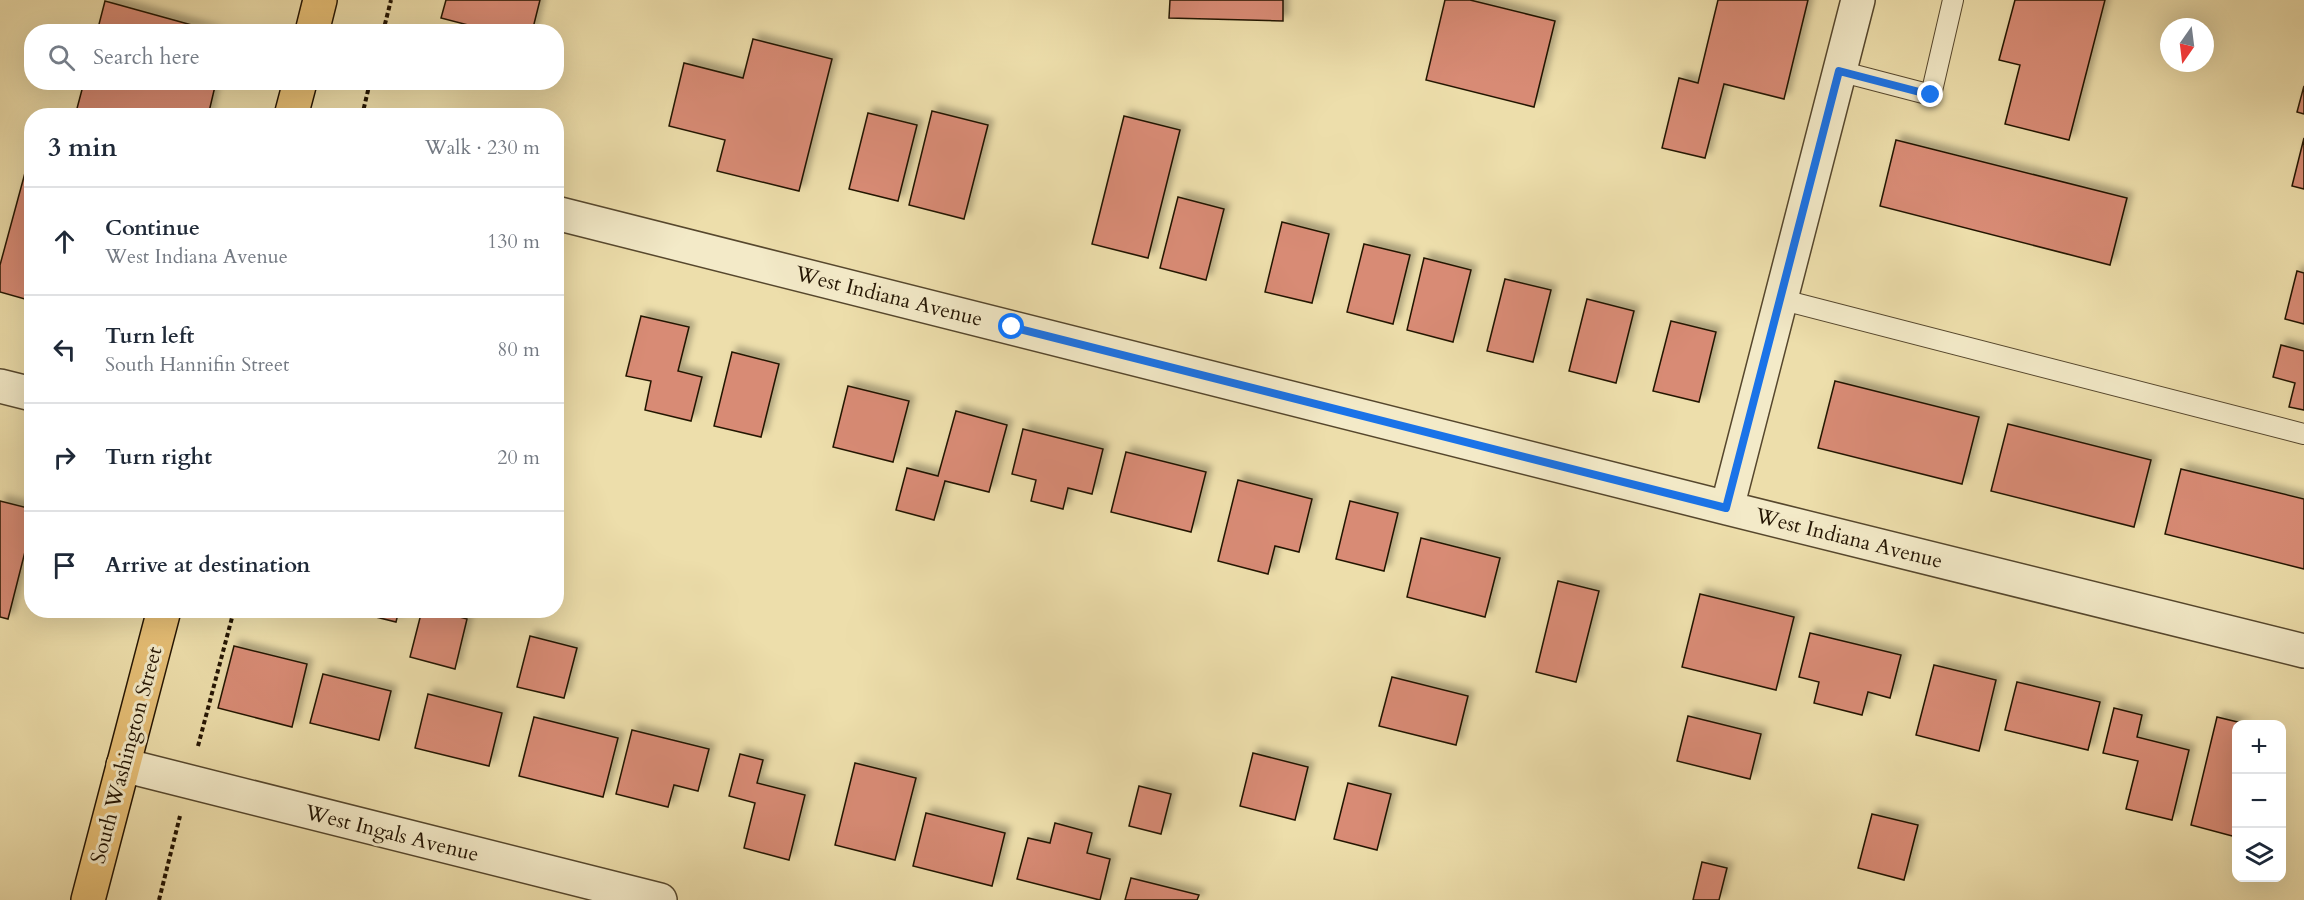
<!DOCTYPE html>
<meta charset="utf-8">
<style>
body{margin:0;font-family:Cardo,serif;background:#f6f6f7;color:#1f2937}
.controls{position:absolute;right:18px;bottom:18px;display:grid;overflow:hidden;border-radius:12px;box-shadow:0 6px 24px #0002}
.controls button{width:54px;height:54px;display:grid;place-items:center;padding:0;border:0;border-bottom:2px solid #e0e1e3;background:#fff;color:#1f2937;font:30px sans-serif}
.compass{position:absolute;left:2160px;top:18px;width:54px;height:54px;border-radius:50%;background:#fff;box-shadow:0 6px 24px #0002;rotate:194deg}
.stop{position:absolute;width:18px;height:18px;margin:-14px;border:4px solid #1a73e8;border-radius:50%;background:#fff}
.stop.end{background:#1a73e8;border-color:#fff;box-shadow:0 2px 6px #0008}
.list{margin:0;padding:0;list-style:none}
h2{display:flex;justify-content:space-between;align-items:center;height:78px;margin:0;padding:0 24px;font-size:26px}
h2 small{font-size:20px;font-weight:400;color:#747a83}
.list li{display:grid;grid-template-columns:39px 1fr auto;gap:18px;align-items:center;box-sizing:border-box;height:108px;padding:0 24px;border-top:2px solid #e0e1e3}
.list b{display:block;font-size:22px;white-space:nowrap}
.list p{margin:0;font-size:20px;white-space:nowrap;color:#747a83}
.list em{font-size:20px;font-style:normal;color:#747a83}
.icon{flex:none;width:33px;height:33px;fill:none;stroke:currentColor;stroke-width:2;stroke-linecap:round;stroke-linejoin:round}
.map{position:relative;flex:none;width:2304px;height:900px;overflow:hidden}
.search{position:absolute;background:#fff;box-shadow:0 6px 24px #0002;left:24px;top:24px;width:540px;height:66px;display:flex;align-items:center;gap:15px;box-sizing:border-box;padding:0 21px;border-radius:24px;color:#747a83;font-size:22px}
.panel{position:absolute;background:#fff;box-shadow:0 6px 24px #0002;left:24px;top:108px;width:540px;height:510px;border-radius:24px}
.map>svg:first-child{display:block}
</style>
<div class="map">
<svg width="2304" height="900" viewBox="0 0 2304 900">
<defs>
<filter id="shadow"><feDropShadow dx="5.5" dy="-5.5" stdDeviation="3" flood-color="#0004"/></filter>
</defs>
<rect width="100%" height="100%" fill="#eddeab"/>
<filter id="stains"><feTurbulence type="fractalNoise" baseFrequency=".00333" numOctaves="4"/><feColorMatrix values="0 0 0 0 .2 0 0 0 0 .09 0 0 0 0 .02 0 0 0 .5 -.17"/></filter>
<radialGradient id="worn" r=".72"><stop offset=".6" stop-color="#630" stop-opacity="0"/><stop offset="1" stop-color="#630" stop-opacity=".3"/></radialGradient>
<path fill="#d88b74" stroke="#241503" stroke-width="1.5" filter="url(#shadow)" d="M446 0H540L532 32H495L441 18Z
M1170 0H1283V21L1169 18Z
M1445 0H1470L1555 21 1534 107 1426 80Z
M1718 0H1808L1784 99 1724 84 1705 158 1662 148 1679 78 1698 83Z
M2015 0H2105L2069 140 2005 124 2020 65 1999 60Z
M105 1 217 32H97Z
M753 39 832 59 799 191 717 171 725 140 669 126 684 63 743 78Z
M84 82H216L208 116H75Z
M2304 86V114L2297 112Z
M932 111 988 125 964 219 909 205Z
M868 113 917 125 898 201 849 189Z
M1124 116 1180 130 1148 258 1092 244Z
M2304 138V189L2292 186Z
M1896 140 2127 198 2110 265 1880 206Z
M32 147V301L0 292V265Z
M1178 197 1224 209 1206 280 1160 268Z
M1282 222 1329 234 1312 303 1265 292Z
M1364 244 1410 255 1393 324 1347 312Z
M1424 258 1471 270 1453 342 1407 330Z
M2297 271 2304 273V324L2285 319Z
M1505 279 1551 290 1533 362 1487 351Z
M1587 299 1634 311 1616 383 1569 371Z
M641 316 689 327 678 371 702 377 691 421 645 410 651 381 626 376Z
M1671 321 1716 332 1699 402 1653 391Z
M2281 345 2304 351V410L2289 407 2295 383 2273 377Z
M732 352 779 364 761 437 714 426Z
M1835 381 1979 417 1962 484 1818 448Z
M848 386 909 401 893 462 833 447Z
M956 411 1007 425 989 492 945 481 934 520 896 510 907 468 938 476Z
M2008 424 2151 460 2134 527 1991 491Z
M1023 429 1103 449 1092 494 1068 488 1063 509 1031 501 1036 480 1012 474Z
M1126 452 1206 472 1191 532 1111 512Z
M2181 469 2304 499V569L2165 534Z
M1238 480 1312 499 1299 552 1275 546 1268 574 1218 561Z
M0 501 32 509V524L8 619 0 617Z
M1350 501 1398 513 1384 571 1336 559Z
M1421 538 1500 558 1485 617 1407 597Z
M1558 581 1599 591 1576 682 1536 672Z
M1700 594 1794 617 1776 690 1682 667Z
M348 610H399L396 622Z
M422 610H434L467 619 455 669 410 657Z
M1810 633 1901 655 1890 698 1868 692 1862 715 1814 703 1819 682 1799 677Z
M530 636 577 648 564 698 517 687Z
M234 646 307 664 292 727 218 708Z
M1934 665 1996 680 1979 751 1916 735Z
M323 674 391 691 379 740 310 723Z
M1392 677 1468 696 1456 745 1379 726Z
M2017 682 2100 702 2088 750 2005 730Z
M428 694 502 713 489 766 415 748Z
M2114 708 2142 715 2137 737 2189 750 2172 820 2126 809 2138 761 2103 753Z
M1688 716 1761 734 1750 779 1677 761Z
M534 717 618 738 603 797 519 776Z
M2217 717 2246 724H2236V837L2191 825Z
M632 730 709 749 698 791 674 785 668 807 616 794Z
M1253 753 1308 767 1295 820 1240 806Z
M740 754 763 760 757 783 805 795 789 860 744 848 755 803 729 796Z
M855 763 916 778 895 860 835 845Z
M1348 783 1391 794 1377 850 1334 839Z
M1139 786 1171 794 1161 834 1129 826Z
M926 813 1005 833 992 886 913 866Z
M1872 814 1918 825 1904 880 1858 868Z
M1055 823 1092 833 1087 853 1110 859 1100 900 1017 879 1028 838 1050 843Z
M1702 862 1727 868 1719 900H1693Z
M1131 878 1199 895 1197 900H1125Z"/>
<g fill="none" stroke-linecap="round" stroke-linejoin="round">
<g stroke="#56472d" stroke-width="22">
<path id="service" d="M1839 71 1931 95 1953 0
M1779 299 2304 434"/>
</g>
<g stroke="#56472d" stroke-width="36">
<path id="minor" d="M556 213 1727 508 2304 651
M1727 508 1858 0
M123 765 660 900"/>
</g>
<g stroke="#56472d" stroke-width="36">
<path id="tertiary" d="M0 386 32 394"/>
</g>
<g stroke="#241503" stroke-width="36">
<path id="primary" d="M312 32 320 0
M291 116 300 82
M88 900 164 610"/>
</g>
<path stroke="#241503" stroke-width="4" stroke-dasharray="4.5 3" stroke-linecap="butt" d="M383 32 391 0
M362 116 370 82
M198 746 234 610
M159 900 180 816"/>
<use href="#service" stroke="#f3eac8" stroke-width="20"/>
<use href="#minor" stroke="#f3eac8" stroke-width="33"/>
<use href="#tertiary" stroke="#f3eac8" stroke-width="33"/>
<use href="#primary" stroke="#e6bf76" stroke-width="33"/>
</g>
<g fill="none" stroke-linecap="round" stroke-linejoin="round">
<path stroke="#1a73e8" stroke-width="8" d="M1012 327 1726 508 1839 71 1931 95"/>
</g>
<g text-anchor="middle" stroke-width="6" stroke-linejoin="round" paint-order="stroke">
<g font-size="21" fill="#241503" stroke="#f3eac8">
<text transform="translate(889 296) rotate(14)" y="7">West Indiana Avenue</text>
<text transform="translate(1849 538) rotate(14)" y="7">West Indiana Avenue</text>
<text transform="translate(126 755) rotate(-75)" y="7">South Washington Street</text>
<text transform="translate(392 833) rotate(14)" y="7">West Ingals Avenue</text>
</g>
</g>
<rect width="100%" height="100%" filter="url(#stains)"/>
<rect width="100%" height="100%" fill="url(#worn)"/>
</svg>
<div class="controls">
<button>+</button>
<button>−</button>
<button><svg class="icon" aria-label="layers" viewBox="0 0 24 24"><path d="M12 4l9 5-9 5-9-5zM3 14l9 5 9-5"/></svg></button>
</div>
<svg class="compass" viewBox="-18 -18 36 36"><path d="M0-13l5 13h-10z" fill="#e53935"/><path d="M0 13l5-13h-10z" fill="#747a83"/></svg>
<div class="stop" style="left:1012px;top:327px"></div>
<div class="stop end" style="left:1931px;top:95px"></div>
<div class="search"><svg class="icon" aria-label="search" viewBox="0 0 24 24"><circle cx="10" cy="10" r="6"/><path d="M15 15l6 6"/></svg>Search here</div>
<section class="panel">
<h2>3 min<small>Walk · 230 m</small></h2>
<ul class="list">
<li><svg class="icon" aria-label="ahead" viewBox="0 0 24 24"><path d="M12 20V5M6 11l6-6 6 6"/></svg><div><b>Continue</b><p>West Indiana Avenue</p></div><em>130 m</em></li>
<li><svg class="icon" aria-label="left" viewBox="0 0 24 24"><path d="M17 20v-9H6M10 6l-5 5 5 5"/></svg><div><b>Turn left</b><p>South Hannifin Street</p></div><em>80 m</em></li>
<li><svg class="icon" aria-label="right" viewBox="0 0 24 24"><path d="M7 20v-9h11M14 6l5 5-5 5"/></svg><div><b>Turn right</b></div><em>20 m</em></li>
<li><svg class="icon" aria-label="arrive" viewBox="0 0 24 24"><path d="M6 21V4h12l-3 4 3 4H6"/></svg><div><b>Arrive at destination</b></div></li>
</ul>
</section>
</div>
